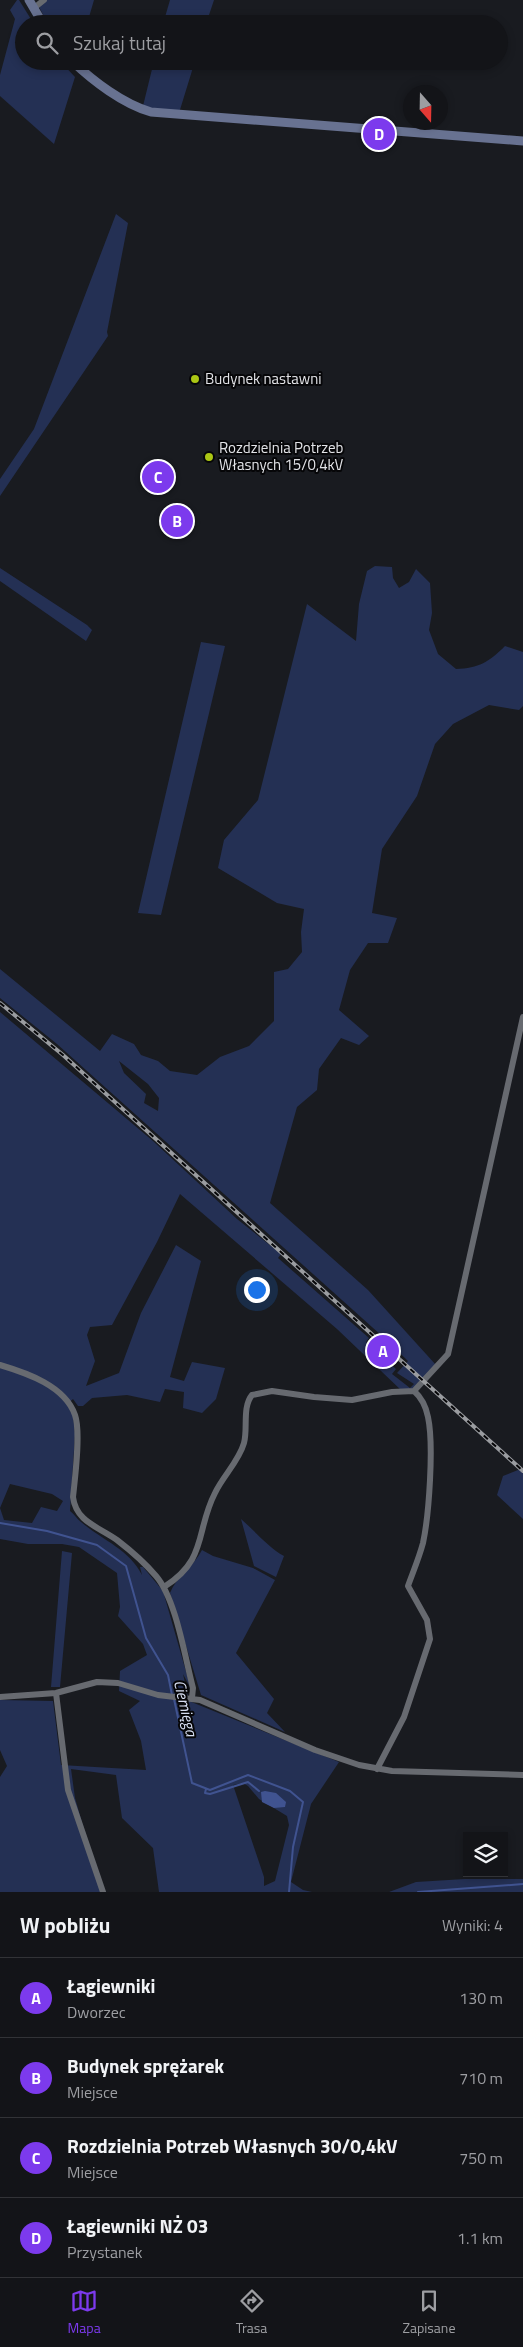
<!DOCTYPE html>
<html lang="pl">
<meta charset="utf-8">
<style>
body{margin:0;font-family:"Titillium Web",sans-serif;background:#202125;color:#f1f3f6}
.controls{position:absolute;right:15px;bottom:15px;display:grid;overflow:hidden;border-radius:0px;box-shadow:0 2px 8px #0003}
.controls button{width:45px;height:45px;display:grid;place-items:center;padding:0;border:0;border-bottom:1px solid #323337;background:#131418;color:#f1f3f6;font:25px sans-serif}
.compass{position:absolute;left:403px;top:85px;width:45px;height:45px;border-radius:50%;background:#131418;box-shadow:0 2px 8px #0003;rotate:160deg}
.you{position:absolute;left:256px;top:1289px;width:18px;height:18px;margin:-12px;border:4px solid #fff;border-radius:50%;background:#1a73e8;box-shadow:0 0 0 8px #1a73e833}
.badge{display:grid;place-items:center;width:32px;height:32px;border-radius:50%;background:#7c3aed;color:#fff;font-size:16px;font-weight:700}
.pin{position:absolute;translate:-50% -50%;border:2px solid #fff;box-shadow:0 1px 5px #0006}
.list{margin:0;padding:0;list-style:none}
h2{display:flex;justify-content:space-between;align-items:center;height:65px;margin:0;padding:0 20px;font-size:21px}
h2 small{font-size:16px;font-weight:400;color:#9d9ea2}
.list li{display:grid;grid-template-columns:32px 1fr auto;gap:15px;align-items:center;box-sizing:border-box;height:80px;padding:0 20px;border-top:1px solid #323337}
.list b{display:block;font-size:19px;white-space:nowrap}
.list p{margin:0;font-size:16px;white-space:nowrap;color:#9d9ea2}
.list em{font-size:16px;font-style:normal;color:#9d9ea2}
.icon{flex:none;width:28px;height:28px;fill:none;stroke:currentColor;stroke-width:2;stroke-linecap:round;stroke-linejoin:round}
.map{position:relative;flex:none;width:523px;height:1892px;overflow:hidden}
.search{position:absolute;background:#131418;box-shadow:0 2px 8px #0003;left:15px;right:15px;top:15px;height:55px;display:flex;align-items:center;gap:12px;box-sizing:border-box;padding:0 18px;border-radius:28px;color:#9d9ea2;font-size:19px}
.sheet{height:385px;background:#131418}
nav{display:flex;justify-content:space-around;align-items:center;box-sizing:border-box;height:70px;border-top:1px solid #323337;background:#131418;font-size:14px;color:#9d9ea2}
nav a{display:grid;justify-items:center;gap:2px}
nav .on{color:#7c3aed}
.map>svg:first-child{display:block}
</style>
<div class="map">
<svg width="523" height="1892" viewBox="0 0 523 1892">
<rect width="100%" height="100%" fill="#191b20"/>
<path fill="#243054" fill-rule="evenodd" d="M17 0H19L34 24H24V61H60L75 77 54 144 0 96V75L15 19 10 10Z
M46 0H94L87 24H48L39 7Z
M170 0H214L206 24H163Z
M154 61H195L179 113 155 110 143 106Z
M116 214 128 223 107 332 108 336 0 496V479L34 429Z
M375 566 392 567 393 578 399 588 409 582 416 569 430 583 432 613 429 630 438 654 456 669C479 668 489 662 505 646L523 652V706L519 710 489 705 453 724 435 744 417 796 382 849 372 913 397 918 388 943H368L350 970 339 1010 369 1036 359 1045 341 1038 319 1069 317 1090 297 1107 270 1203 368 1290 436 1365 414 1391H402L337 1329 180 1194 157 1242 112 1325 90 1327 87 1335 95 1361 86 1386 119 1373 141 1313 176 1245 201 1261 170 1377 184 1381 192 1362 225 1368 216 1399 202 1413 183 1408 184 1392 165 1389 160 1402 127 1395 92 1398 83 1406H78L73 1399 67 1404 73 1415 75 1434 70 1511C74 1514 77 1519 81 1522 102 1540 129 1549 142 1575L140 1567H143L163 1591 191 1689 183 1674 189 1701 339 1762 311 1804 291 1882 303 1890 312 1892H159L153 1848 122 1818 116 1775 71 1769 75 1798 102 1892H0V1777L7 1766 0 1750V1700L53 1701 61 1765 146 1770 141 1741 129 1710 140 1701 119 1691 120 1671 147 1655 143 1644 118 1616 120 1607 117 1573 79 1547 62 1544H28L0 1539V1012L153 1141 237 1219 281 1254 278 1258 369 1338 366 1342 396 1369 392 1374 410 1388 414 1384 397 1373 408 1361 382 1336 57 1044 0 998V969L100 1051 112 1034 134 1044 141 1055 158 1061 170 1071 197 1075 220 1057 249 1046 274 1021V972L288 969 302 952 301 932 304 909 277 903 218 868 224 840 258 800 307 604 356 641 359 604 367 571ZM119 1061 148 1084 159 1098 158 1111 144 1103 146 1094 124 1073ZM10 1484 52 1494 63 1501 57 1511 41 1507 32 1523 4 1520 0 1508ZM243 1783 248 1786 259 1799 287 1816 289 1825 275 1881 264 1886V1877L233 1785Z
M0 568 87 625 92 630 86 641 0 581Z
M201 642 225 646 161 915 138 913Z
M523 1468V1519L497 1495 503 1476Z
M241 1519C255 1531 268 1547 284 1556L276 1577 254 1566Z
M202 1550 213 1556 253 1568 275 1580 236 1653 274 1699 267 1713 285 1732 201 1695 170 1593C176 1577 194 1566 202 1550Z
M62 1551 72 1553 60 1687H51Z
M465 1879H523V1892H389L416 1882Z"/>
<path fill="#405390" d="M265 1791 276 1793 286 1802 285 1807 274 1808 262 1802 261 1792Z"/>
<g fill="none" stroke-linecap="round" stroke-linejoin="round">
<path stroke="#405390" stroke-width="2" d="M0 1523 47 1531 97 1545 126 1566 146 1638 168 1675 172 1695
M174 1699 192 1783 210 1790 248 1775 290 1791 303 1802 293 1847 289 1892
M206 1789 205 1793 210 1794 248 1782 259 1791
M418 1892 523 1884"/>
<path stroke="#676a70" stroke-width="6" d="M34 8 44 0
M0 1365C27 1373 65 1386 75 1415 81 1432 75 1478 73 1497 76 1522 99 1527 117 1540 130 1550 145 1563 156 1576 176 1599 185 1658 193 1688L192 1698
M414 1391 448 1354 523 1017
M164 1587C208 1559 195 1532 215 1493 223 1476 239 1461 244 1443 248 1429 242 1407 252 1395L272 1391 314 1397 352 1400 392 1392 414 1391C422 1398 426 1407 428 1417 434 1445 429 1515 423 1543 419 1558 413 1572 408 1586L427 1620 430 1639 404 1717 377 1769
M56 1693 68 1790 103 1892
M0 1697 56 1693 97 1682 118 1683 158 1695 200 1700 315 1750 359 1765 392 1771 523 1775"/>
<path stroke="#687291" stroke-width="9" d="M29 0 43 24
M72 61C93 81 123 104 151 112L523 141"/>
<g stroke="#9a9ca0" stroke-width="4">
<path id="rail" d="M0 1003 63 1055 523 1471"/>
</g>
<use href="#rail" stroke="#060608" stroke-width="2" stroke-dasharray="5.5" stroke-linecap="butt"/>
</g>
<g fill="#abc614" stroke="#060608" stroke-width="2">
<circle cx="195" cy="379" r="5"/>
<circle cx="209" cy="457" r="5"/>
</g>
<g text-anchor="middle" stroke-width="4" stroke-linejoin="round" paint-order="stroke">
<g font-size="15" fill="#e2e3e7" stroke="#060608" text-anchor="start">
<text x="205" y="384">Budynek nastawni</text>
<text x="219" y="453">Rozdzielnia Potrzeb<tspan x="219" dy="17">Własnych 15/0,4kV</tspan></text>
</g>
<g font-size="16" font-style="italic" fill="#d7def1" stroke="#060608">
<text transform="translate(186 1708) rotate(77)" y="6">Ciemięga</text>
</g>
</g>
</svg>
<div class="controls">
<button><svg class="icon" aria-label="layers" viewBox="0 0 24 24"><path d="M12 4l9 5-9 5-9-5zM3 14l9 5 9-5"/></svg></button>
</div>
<svg class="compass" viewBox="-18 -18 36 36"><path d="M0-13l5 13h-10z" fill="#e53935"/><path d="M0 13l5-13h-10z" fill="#9d9ea2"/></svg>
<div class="you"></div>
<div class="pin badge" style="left:383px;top:1351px">A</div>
<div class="pin badge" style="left:177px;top:521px">B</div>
<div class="pin badge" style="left:158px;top:477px">C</div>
<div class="pin badge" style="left:379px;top:134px">D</div>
<div class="search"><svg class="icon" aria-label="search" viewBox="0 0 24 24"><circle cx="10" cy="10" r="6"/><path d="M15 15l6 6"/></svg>Szukaj tutaj</div>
</div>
<section class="sheet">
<h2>W pobliżu<small>Wyniki: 4</small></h2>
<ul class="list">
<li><span class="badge">A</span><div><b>Łagiewniki</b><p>Dworzec</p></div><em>130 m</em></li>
<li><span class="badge">B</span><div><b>Budynek sprężarek</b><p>Miejsce</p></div><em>710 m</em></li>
<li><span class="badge">C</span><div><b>Rozdzielnia Potrzeb Własnych 30/0,4kV</b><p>Miejsce</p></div><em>750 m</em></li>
<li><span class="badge">D</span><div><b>Łagiewniki NŻ 03</b><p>Przystanek</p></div><em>1.1 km</em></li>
</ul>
</section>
<nav>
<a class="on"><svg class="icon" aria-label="map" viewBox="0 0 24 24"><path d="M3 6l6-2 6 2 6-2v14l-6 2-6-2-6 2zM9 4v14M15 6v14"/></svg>Mapa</a>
<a><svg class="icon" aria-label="directions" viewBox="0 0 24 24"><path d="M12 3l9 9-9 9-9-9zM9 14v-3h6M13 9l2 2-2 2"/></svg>Trasa</a>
<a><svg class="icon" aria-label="saved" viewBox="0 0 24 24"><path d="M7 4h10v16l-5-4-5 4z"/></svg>Zapisane</a>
</nav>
